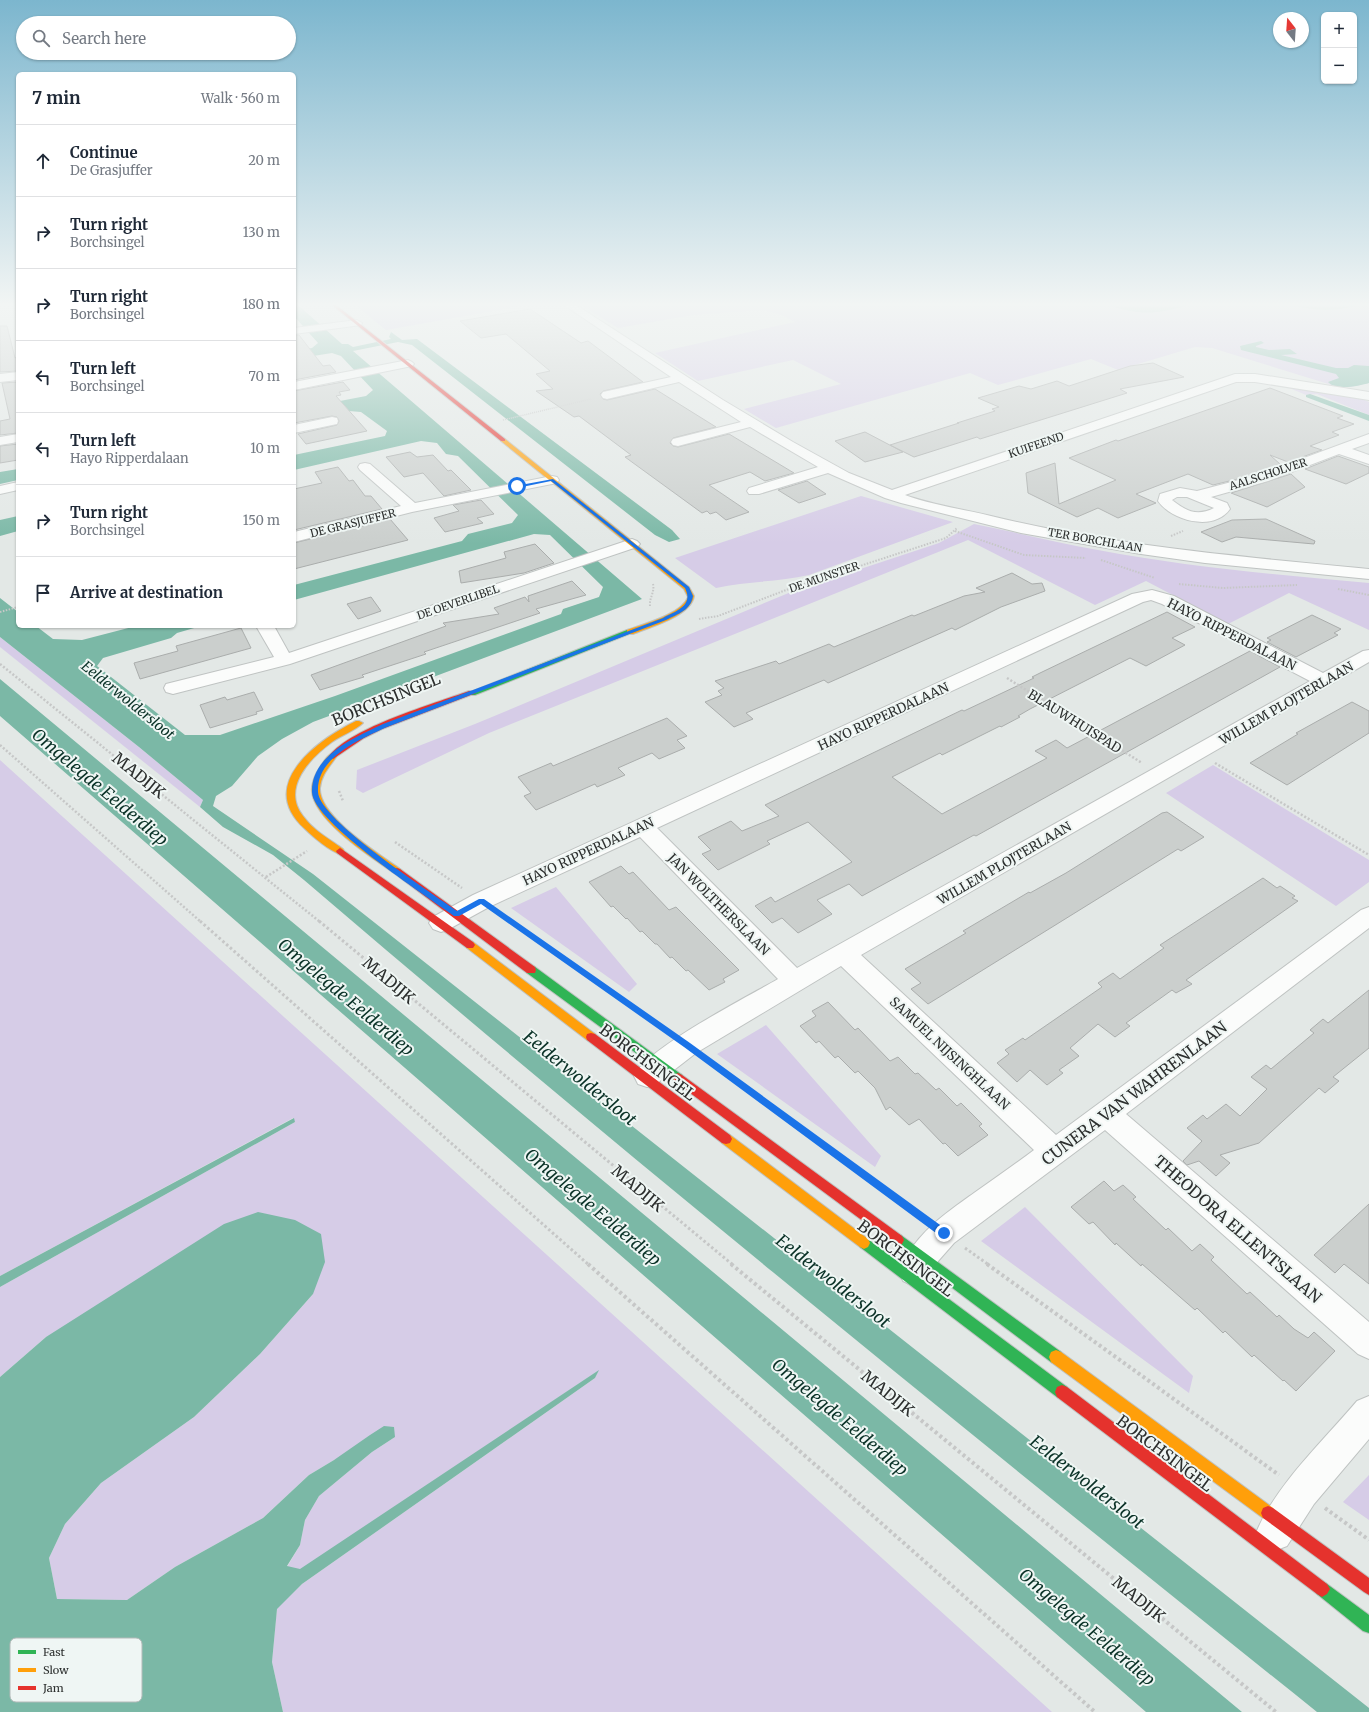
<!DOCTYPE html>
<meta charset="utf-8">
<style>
body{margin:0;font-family:Merriweather,serif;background:#f6f6f7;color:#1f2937}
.controls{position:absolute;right:12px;top:12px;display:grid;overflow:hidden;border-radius:6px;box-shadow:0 1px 3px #0004}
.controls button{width:36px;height:36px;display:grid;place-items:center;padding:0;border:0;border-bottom:1px solid #e0e1e3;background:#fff;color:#1f2937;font:20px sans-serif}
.compass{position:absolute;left:1273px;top:12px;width:36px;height:36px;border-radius:50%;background:#fff;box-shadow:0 1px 3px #0004;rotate:343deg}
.stop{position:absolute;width:12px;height:12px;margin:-9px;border:3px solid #1a73e8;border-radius:50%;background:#fff}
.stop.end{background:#1a73e8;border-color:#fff;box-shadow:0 1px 4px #0008}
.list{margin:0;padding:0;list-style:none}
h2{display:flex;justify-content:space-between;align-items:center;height:52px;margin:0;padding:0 16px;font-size:17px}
h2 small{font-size:13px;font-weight:400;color:#747a83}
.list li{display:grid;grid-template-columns:26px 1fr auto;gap:12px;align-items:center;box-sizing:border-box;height:72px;padding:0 16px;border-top:1px solid #e0e1e3}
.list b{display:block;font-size:15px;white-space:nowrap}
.list p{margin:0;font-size:13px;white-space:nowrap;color:#747a83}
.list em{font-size:13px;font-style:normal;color:#747a83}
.icon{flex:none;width:22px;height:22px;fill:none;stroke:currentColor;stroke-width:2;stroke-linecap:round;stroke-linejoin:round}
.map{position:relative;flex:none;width:1369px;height:1712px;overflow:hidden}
.search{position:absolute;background:#fff;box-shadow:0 1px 3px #0004;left:16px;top:16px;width:280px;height:44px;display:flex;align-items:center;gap:10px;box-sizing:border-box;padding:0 14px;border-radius:22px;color:#747a83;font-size:15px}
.panel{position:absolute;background:#fff;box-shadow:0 1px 3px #0004;left:16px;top:72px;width:280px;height:556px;border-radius:6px}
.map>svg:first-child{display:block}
</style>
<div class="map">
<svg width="1369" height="1712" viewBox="0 0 1369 1712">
<rect width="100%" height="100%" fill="#e3e8e6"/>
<path fill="#d6cce7" d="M355 305H527L386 330Z
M581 305H1369V383L1351 387 1335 386 1212 348 1195 347 1118 370 1091 359 998 385 970 373 776 428 744 409 841 384 793 360 698 381 655 353 795 322 782 315 763 310 693 315 618 328Z
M1287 387 1362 399 1369 402V415L1317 394 1306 395Z
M861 496 953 522 809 575C779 582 747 581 716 588L675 558Z
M974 524C1015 532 1057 543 1098 550 1188 567 1279 575 1369 583V630L1289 593 1228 624 1146 581 1095 605 968 540 489 733 363 793 356 789 357 770 475 724 791 592 939 543Z
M0 637 139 747 203 800 200 807 0 647Z
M0 760 1052 1712H283L272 1662 277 1608 302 1584 595 1378 598 1371 300 1570 287 1567 300 1545 305 1520 319 1496 372 1452 395 1437 334 1460 309 1475 263 1518 175 1567 127 1600 57 1599 49 1558 65 1524 101 1483 194 1417 260 1354 313 1294 46 1337 0 1377V1287L295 1122 293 1118 0 1276Z
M1213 765 1369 860V882L1336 906 1166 793Z
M556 887 637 984 629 992 511 908Z
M766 1025 881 1156 875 1167 717 1054Z
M1025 1207 1193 1376 1189 1393 981 1241Z
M1369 1475V1520L1343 1502Z"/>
<path fill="#7bb8a6" d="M294 305H298L342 344H348L353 347 391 339 389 337 391 332 402 340 417 339 672 530 680 539 669 542 655 535 412 345 398 342 353 351 642 599 313 722 282 739 258 756 232 786 216 796 213 806 313 874 1369 1708V1712H1317C976 1439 636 1164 304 880L273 855 223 827 200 807 203 800 139 747 0 637V598L18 612V626H36L53 639 82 640 136 626H201L177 633 171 638 103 658 97 666 185 735H220L335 696 561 614 563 609 599 597 603 587 550 535 534 534 294 600V585L462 541 468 534 512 523 518 515 458 456 446 454 437 443 421 441 294 470V455L385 436 387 431 361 412 349 411 294 422 319 405 366 396 373 390 341 356 332 353 294 359V351L312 348 318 343 294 316Z
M1108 305H1189C1156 314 1142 316 1108 305Z
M1292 305H1358C1336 312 1313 311 1292 305Z
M1261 341 1264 343 1256 346V347L1269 350 1290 349 1297 354 1281 355 1336 368H1348L1354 365 1369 366V383C1359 386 1336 391 1328 382L1339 378 1336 374 1241 350 1240 346Z
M1310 394 1369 415V421L1306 397V395Z
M18 469V480L0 484V472Z
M18 516V531L0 536V520Z
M0 679 1242 1712H1146L0 716Z
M294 1118 295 1122 0 1287V1276Z
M258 1212 295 1220 321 1234 325 1262 313 1294 260 1354 194 1417 101 1483 65 1524 49 1558 57 1599 127 1600 175 1567 263 1518 309 1475 334 1460 370 1435 384 1426 394 1427 395 1437 372 1452 319 1496 305 1520 300 1545 287 1566 300 1569 599 1370 595 1378 302 1584 277 1609 272 1662 283 1712H0V1377L46 1337 224 1224Z"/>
<path fill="#cbcfcd" stroke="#aaadac" d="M530 309 581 343 588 341 643 382 603 391 600 394 603 399 607 400 655 389 716 427 673 438 670 443 673 446 678 447 729 434 794 473 765 481 750 472 709 485 749 512 726 520 716 512 710 514 707 511 702 513 625 457 631 455 579 416 574 417 536 391 553 389 536 374 550 371 506 334 481 338 460 321Z
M0 326H7L15 358 18 357V371L0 372Z
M294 335H299L323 366 330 365 336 372 294 380Z
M1153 363 1184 377 1120 389 1127 393 980 439 977 437 914 457 890 445 959 423H957L995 411 992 409 999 407 978 398 1019 386 1031 389 1057 381 1069 386 1130 366Z
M18 382V433L0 435V421L10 419 2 383Z
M343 382 350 390 339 392 341 395 336 396 367 431 306 444 298 434 337 425 339 421 337 417 332 416 294 423V391Z
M1270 388 1343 416 1337 418 1354 424 1332 432 1339 435 1310 446 1322 450 1288 462 1270 455 1281 465 1258 474 1213 485 1188 474 1136 494 1156 503 1118 518 1098 508 1077 517 1028 493 1026 473 1055 463 1059 504 1116 480 1069 458 1116 440 1118 441Z
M865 432 903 452 865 462 835 441Z
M18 444V460L0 463V446Z
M410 452 417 457 433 455 448 471 451 470 471 490 444 496 423 473 404 477 386 457Z
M1338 456 1369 467V473L1346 484 1305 469Z
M338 467 349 481 353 480 365 496H371L382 509 294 530V489L322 483 315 472Z
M1291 474 1305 487 1267 507 1231 493Z
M807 481 826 494 799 503 778 490Z
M481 500 494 514 477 518 483 523 445 532 434 518 459 511 453 505Z
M390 519 408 540 294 569V543Z
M1266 519 1315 541 1314 544 1236 537 1222 542 1201 532 1232 520Z
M535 544 554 563 524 573 461 583 459 571 506 558 504 552Z
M1012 573 1032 584 1042 583 1045 591 1001 607 955 630 952 628 828 683 824 680 746 713 753 719 734 727 705 702 722 695 718 691 724 688 715 681 776 661 779 664 829 644 834 647 912 615 914 616 964 596 985 592 976 588Z
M572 581 586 595 536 609 540 613 424 652 426 654 362 675 364 677 320 690 311 675 446 626 443 623 499 614 494 608 525 597 529 602 528 596Z
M371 597 381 611 358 619 347 604Z
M1167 612 1195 627 1172 638 1185 645 1146 666 1130 658 1030 709 1018 716 1020 717 1001 727 1000 726 942 755 940 753 892 777 942 814 1047 758 1035 751 1056 740 1067 748 1250 651 1280 667 976 836 974 835 862 896 849 884 817 900 832 914 798 933 782 918 772 923 755 906 771 897 775 902 852 862 808 822 767 841 770 844 718 870 702 854 711 850 698 837 731 821 742 831 779 816 765 805 962 710 964 711 1034 678 1032 677 1040 673Z
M1312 615 1341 629 1334 633 1338 635 1296 657 1267 642 1271 640 1267 638Z
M241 628 251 648 140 679 134 663 178 651 176 646Z
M254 692 263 710 256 712 257 714 210 728 200 705 225 697 227 700Z
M1352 702 1369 711V733L1287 785 1250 763 1298 734 1296 733Z
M667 718 687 736 677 740 685 748 659 759 652 753 618 768 625 775 597 787 595 784 536 810 524 796 531 793 518 777 551 763 553 766Z
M1167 812 1204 837 1181 851 1178 849 928 1004 911 989 921 983 905 969 966 933 963 931 1029 892 1030 893 1066 873 1162 813Z
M621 866 629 874 633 872 669 910 676 907 739 970 723 979 725 982 709 990 688 970 686 971 672 957 670 958 657 944H655L642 931 640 932 627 918 626 919 613 906 611 907 589 882Z
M1263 878 1277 888 1280 886 1295 896 1292 898 1298 901 1186 980 1192 984 1176 993 1172 990 1126 1023 1130 1026 1115 1037 1098 1024 1070 1048 1079 1056 1059 1070 1063 1073 1047 1085 1030 1070 1017 1082 997 1063 1009 1054 1005 1050 1023 1038 1025 1040 1102 987 1098 983 1113 973 1120 979 1164 948 1160 945Z
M1369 990V1048L1333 1077 1339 1081 1325 1093 1319 1088 1259 1143 1220 1155 1230 1163 1216 1176 1199 1161 1187 1165 1183 1161 1202 1141 1187 1128 1203 1115 1207 1119 1226 1104 1240 1116 1267 1089 1251 1077 1266 1065 1271 1069 1314 1033 1310 1030 1323 1019 1328 1023Z
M828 1002 855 1030 858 1028 890 1061 898 1057 915 1074 918 1073 936 1090 939 1088 957 1106 961 1103 982 1124 979 1126 988 1135 958 1156 945 1143 943 1144 919 1119 909 1125 890 1107 886 1110 875 1088 858 1071 855 1073 838 1056 835 1058 819 1041 816 1043 800 1026 816 1016 812 1011Z
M1104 1181 1114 1191 1123 1185 1136 1197 1133 1199 1166 1230 1168 1228 1192 1251 1200 1244 1214 1257 1211 1260 1247 1294 1250 1292 1277 1317 1279 1315 1294 1329 1308 1338 1314 1332 1335 1351 1296 1391 1284 1380 1283 1381 1254 1355 1252 1357 1225 1331 1223 1333 1197 1308 1195 1310 1142 1264 1141 1266 1116 1243 1115 1245 1093 1222 1089 1224 1071 1207Z
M1369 1204V1284L1344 1264 1335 1273 1314 1255Z"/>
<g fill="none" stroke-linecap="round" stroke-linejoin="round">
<g stroke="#bfc3c2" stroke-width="2">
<path id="street" d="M564 305H576L723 400 793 442 849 473 892 490 1235 374H1255L1369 392V400L1255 382H1236L905 495C932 505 963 509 991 516 1115 546 1242 557 1369 569V579L1205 563 1141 554 1021 533 901 503 885 498 828 473 759 494H749L747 491 749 488 818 467 750 427 678 446 673 445 671 442 673 439 741 422 679 382 607 399 603 398 601 395 603 392 671 377Z
M357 320 362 323 361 325 294 334V328Z
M408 360 412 362 414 364 412 366 294 390V382Z
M18 372V380L0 382V374Z
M332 417 337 418 338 421 337 424 294 433V425Z
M18 434V442L0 445V437Z
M1369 434V443L1352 449 1369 455V464L1339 454 1268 481 1211 497 1227 503 1230 509C1214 532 1172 521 1158 501L1160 494 1180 488 1197 491 1258 475ZM1177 497H1187L1214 508C1197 517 1186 511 1172 500Z
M365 463 370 464 415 503 552 476 557 477 559 480 557 483 412 512 294 542V532L401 506 360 470 358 467 360 464Z
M18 482V490L0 494V486Z
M632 539 637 541 640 544 637 547 290 664 173 694 166 692 164 688 166 684 274 657 256 626H274L289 653Z
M1152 590 1174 596 1323 673 1363 651 1369 650V662L861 955 1056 1135 1361 910 1369 907V928L1126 1114 1369 1322V1359L1358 1354 1105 1130 954 1243 932 1268 925 1281 914 1286 903 1281 899 1271C915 1234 942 1216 974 1193 994 1179 1014 1165 1034 1150L841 966 696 1053 656 1084 647 1087 638 1084 634 1076C647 1048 747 997 778 979L640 837 489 907 449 929 441 932 433 929 429 923 433 917 473 895 1132 594ZM1151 600 1162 604 1310 681 797 968 657 828 1143 602Z
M1369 1396V1439L1314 1504 1287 1546 1274 1551 1261 1546 1256 1533C1275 1486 1324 1440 1357 1401Z"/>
</g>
<g stroke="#bfc3c2" stroke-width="2">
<path id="fast" d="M627 630H630L634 632 475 695H472L468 693Z
M531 966 535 967 682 1075 683 1078 682 1081 678 1083 674 1081 527 973 526 970 527 967Z
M898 1234 902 1236 1061 1352 1063 1357 1061 1362 1056 1364 1051 1362 894 1244 892 1240 894 1236Z
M864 1237 868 1239 1067 1387 1069 1392 1067 1397 1062 1399 1057 1397 860 1247 858 1243 860 1239Z
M1322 1581 1327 1584 1369 1615V1633L1363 1631 1317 1594 1314 1589 1317 1584Z"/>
</g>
<g stroke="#bfc3c2" stroke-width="2">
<path id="slow" d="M501 439H505L689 587 694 596C691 616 650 627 633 634H627V630C644 624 682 614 688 597L684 589 501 441Z
M356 721H359L363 723C356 730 340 736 332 742 310 758 281 788 303 816 313 830 329 839 343 849L344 851 340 854C330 851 313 837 305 829 256 785 316 741 356 721Z
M333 753 337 756C330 766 321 775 320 788 318 816 379 854 400 869L402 871 400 873H394C371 857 315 821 312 792 311 785 314 778 317 772 321 766 326 755 333 753Z
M470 941 473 942 595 1034 596 1037 595 1040 591 1041 587 1040 467 948 465 945 467 942Z
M726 1134 730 1135 868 1239 870 1243 868 1247 864 1249 860 1247 722 1143 720 1139 722 1135Z
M1056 1350 1061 1352 1273 1508 1275 1513 1273 1518 1268 1520 1263 1518 1051 1362 1049 1357 1051 1352Z"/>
</g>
<g stroke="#bfc3c2" stroke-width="2">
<path id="jam" d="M332 305H336L505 439V441H501Z
M469 691H472L476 693 382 729 364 738 333 759 329 756C352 727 433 704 469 691Z
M340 848 473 942 475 945 473 948H467L337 853 336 851Z
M397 868 400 869 535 967 536 970 535 973H527L394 873 392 871 394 869Z
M591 1033 595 1034 730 1135 732 1139 730 1143 726 1144 722 1143 587 1040 586 1037 587 1034Z
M678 1073 682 1075 902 1236 904 1240 902 1244 898 1246 894 1244 674 1081 673 1078 674 1075Z
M1062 1385 1067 1387 1327 1584 1330 1589 1327 1594 1322 1597 1317 1594 1057 1397 1055 1392 1057 1387Z
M1268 1506 1273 1508 1369 1578V1595L1364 1592 1263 1518 1261 1513 1263 1508Z"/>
</g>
<path stroke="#c6c7c7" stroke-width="1.5" stroke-dasharray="1 1" stroke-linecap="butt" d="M503 420 591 399"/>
<path stroke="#c6c7c7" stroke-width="2" stroke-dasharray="1.5 1.5" stroke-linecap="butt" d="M955 531 1024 555 1086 558
M1171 536 1183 531
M1101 560 1155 578
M1179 584 1223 588 1297 585
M1338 589 1369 595
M650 606C649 598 655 592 653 584
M0 612 18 607
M699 619 718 616 786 590 946 538 957 528"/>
<path stroke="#c6c7c7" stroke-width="2.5" stroke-dasharray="2 2" stroke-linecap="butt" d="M0 664 320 922
M1007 678 1142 763
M0 745 201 922
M1215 763 1369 855
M339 791 343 801
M395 842 462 888
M266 877 307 851
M501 914 513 922"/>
<path stroke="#c6c7c7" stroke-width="3" stroke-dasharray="2.5 2.5" stroke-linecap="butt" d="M200 921 589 1265
M319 921 733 1265
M512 921 667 1031
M707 1059 924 1218
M965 1248 989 1265"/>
<path stroke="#c6c7c7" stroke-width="4" stroke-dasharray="3 3" stroke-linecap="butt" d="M588 1264 1095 1712
M731 1264 1276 1712
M987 1264 1279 1475
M1325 1508 1369 1540"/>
<use href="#street" fill="#fbfcfb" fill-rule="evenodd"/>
<use href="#fast" fill="#30b455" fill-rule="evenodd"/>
<use href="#slow" fill="#ff9f0a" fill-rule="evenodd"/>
<use href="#jam" fill="#e5322d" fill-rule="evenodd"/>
</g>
<linearGradient id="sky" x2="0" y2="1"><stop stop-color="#7cb6ce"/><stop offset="0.56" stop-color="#f2f5f4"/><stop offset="1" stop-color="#f2f5f4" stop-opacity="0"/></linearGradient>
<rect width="1369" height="544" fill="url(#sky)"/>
<path fill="#1a73e8" d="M553 479 689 587 693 596C691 610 678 614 666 620L387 727C361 739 316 757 318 792 319 820 432 893 457 911L479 899H484L690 1043 947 1230V1236H940L684 1047 481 904 459 916H454C428 897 312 822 312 792 311 755 356 737 383 724L663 618C676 611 694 606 685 588L551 481 517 488 515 486Z"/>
<g text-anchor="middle" stroke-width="4" stroke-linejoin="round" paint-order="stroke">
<g font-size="11" fill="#2c2f2e" stroke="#eff6f4">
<text transform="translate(1036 445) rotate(-19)" y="4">KUIFEEND</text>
<text transform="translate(1268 474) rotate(-18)" y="4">AALSCHOLVER</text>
<text transform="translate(353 523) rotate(-14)" y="4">DE GRASJUFFER</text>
<text transform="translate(1095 540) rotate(10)" y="4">TER BORCHLAAN</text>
<text transform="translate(824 577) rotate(-19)" y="4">DE MUNSTER</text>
<text transform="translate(458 602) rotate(-19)" y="4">DE OEVERLIBEL</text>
</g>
<g font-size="13" fill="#2c2f2e" stroke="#eff6f4">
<text transform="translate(1232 634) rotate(27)" y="5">HAYO RIPPERDALAAN</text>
<text transform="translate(1286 703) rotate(-30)" y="5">WILLEM PLOJTERLAAN</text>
<text transform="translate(883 716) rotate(-25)" y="5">HAYO RIPPERDALAAN</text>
<text transform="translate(1075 721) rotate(32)" y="5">BLAUWHUISPAD</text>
<text transform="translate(588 851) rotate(-25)" y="5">HAYO RIPPERDALAAN</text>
<text transform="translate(1004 863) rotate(-30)" y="5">WILLEM PLOJTERLAAN</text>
<text transform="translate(719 904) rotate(45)" y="5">JAN WOLTHERSLAAN</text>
<text transform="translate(950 1053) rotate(43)" y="5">SAMUEL NIJSINGHLAAN</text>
</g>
<g font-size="14" font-style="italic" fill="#0a3227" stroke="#eff6f4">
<text transform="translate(128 700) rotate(39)" y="5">Eelderwoldersloot</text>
</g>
<g font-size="16" fill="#2c2f2e" stroke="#eff6f4">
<text transform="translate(386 699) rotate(-22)" y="6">BORCHSINGEL</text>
<text transform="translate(139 775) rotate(39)" y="6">MADIJK</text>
<text transform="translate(389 980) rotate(40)" y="6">MADIJK</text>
<text transform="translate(648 1062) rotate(37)" y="6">BORCHSINGEL</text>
<text transform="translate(1134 1093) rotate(-37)" y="6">CUNERA VAN WAHRENLAAN</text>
<text transform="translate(638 1188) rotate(40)" y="6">MADIJK</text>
<text transform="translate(1238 1229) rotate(41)" y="6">THEODORA ELLENTSLAAN</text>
<text transform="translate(906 1258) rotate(37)" y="6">BORCHSINGEL</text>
<text transform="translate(888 1393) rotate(39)" y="6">MADIJK</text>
<text transform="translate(1165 1453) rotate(37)" y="6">BORCHSINGEL</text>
<text transform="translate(1139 1599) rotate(39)" y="6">MADIJK</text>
</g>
<g font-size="17" font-style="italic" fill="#0a3227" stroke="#eff6f4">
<text transform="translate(100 787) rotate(40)" y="6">Omgelegde Eelderdiep</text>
<text transform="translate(346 997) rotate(40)" y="6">Omgelegde Eelderdiep</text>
<text transform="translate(580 1078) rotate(39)" y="6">Eelderwoldersloot</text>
<text transform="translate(593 1207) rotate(40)" y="6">Omgelegde Eelderdiep</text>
<text transform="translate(833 1281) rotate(38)" y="6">Eelderwoldersloot</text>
<text transform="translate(840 1417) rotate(40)" y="6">Omgelegde Eelderdiep</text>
<text transform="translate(1087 1482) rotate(38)" y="6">Eelderwoldersloot</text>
<text transform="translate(1087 1627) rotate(40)" y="6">Omgelegde Eelderdiep</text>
</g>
</g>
<rect x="10" y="1638" width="132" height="64" rx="6" fill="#eff6f4" stroke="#b4bab9" stroke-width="1"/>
<rect x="18" y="1650" width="18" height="4" fill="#30b455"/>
<rect x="18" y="1668" width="18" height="4" fill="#ff9f0a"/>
<rect x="18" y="1686" width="18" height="4" fill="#e5322d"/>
<g font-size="11" fill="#2c2f2e">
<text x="43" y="1656">Fast</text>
<text x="43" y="1674">Slow</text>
<text x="43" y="1692">Jam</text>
</g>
</svg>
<div class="controls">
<button>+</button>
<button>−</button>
</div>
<svg class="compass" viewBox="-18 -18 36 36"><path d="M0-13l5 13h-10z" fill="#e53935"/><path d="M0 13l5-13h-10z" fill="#747a83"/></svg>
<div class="stop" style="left:517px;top:486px"></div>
<div class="stop end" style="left:944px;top:1233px"></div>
<div class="search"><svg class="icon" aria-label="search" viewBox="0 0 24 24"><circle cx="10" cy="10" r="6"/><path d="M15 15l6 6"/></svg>Search here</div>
<section class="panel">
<h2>7 min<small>Walk · 560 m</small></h2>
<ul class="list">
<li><svg class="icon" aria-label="ahead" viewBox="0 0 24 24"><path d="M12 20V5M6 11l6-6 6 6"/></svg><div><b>Continue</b><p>De Grasjuffer</p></div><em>20 m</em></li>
<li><svg class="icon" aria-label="right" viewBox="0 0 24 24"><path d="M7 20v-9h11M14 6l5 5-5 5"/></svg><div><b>Turn right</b><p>Borchsingel</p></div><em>130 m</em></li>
<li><svg class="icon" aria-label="right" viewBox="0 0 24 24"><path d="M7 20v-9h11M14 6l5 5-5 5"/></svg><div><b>Turn right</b><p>Borchsingel</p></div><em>180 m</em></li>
<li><svg class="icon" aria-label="left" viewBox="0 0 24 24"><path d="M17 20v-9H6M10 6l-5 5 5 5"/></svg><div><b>Turn left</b><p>Borchsingel</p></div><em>70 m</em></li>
<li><svg class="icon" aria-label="left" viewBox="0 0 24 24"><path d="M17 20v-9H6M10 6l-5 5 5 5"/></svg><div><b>Turn left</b><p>Hayo Ripperdalaan</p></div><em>10 m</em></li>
<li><svg class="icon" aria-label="right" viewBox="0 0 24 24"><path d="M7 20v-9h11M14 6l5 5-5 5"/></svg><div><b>Turn right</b><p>Borchsingel</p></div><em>150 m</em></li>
<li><svg class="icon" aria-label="arrive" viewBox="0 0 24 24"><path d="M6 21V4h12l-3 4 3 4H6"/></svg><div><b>Arrive at destination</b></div></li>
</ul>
</section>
</div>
